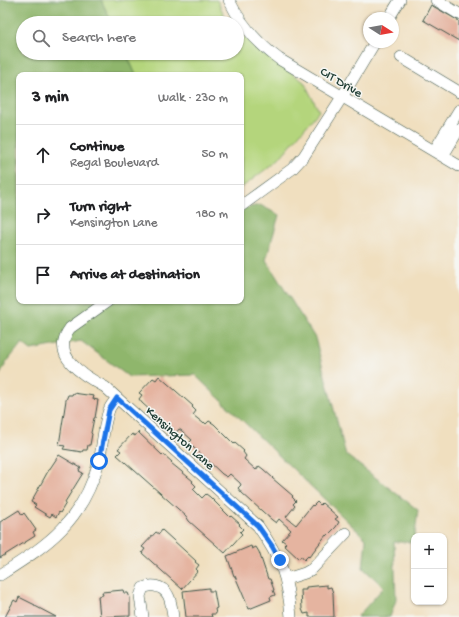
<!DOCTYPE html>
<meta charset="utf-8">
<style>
body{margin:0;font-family:"Gochi Hand",sans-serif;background:#f6f6f6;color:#202124}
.controls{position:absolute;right:12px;bottom:12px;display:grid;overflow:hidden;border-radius:8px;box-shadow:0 1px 3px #0004}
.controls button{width:36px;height:36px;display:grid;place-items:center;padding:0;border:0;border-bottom:1px solid #e0e0e0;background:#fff;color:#202124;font:20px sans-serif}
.compass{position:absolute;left:363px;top:12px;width:36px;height:36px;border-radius:50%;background:#fff;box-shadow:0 1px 3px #0004;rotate:101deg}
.stop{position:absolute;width:12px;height:12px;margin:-9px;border:3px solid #1a73e8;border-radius:50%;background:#fff}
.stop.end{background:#1a73e8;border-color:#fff;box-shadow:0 1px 4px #0008}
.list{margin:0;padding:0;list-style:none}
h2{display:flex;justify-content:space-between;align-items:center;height:52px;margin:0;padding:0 16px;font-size:17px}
h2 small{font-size:13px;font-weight:400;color:#757577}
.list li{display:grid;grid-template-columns:26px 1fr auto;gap:12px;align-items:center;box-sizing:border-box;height:60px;padding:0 16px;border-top:1px solid #e0e0e0}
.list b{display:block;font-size:15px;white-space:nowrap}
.list p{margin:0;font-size:13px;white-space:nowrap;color:#757577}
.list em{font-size:13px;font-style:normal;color:#757577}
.icon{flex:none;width:22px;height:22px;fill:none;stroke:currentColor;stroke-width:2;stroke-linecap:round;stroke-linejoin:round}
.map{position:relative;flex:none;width:459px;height:617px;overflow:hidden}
.search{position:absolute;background:#fff;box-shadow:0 1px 3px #0004;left:16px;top:16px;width:228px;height:44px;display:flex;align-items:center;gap:10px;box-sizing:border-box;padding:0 14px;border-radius:22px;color:#757577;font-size:15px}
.panel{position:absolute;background:#fff;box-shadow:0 1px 3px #0004;left:16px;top:72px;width:228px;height:232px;border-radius:8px}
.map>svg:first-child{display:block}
</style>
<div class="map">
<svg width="459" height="617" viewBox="0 0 459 617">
<rect width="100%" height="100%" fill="#f6f6f2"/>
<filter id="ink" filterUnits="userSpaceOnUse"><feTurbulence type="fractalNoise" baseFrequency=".025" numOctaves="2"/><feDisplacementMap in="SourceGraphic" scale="8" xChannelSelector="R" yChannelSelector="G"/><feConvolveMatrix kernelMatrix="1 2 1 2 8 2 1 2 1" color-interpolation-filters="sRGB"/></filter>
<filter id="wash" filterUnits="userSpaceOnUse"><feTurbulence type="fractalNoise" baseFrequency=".012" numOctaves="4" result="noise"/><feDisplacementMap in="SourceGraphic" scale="16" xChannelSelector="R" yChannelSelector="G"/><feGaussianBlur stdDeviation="0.9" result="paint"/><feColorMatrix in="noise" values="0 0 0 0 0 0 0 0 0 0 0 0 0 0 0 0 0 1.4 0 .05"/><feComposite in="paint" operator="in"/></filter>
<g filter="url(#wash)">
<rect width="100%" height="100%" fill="#f0dfbf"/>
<path fill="#b4d57c" stroke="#6a8958" d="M101 0H217L228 23H112Z
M237 31 304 82 319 111 278 160 241 188V75H136L126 53H237Z"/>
<path fill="#8fb66c" stroke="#577a50" d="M0 0H101L112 23H23V53H126L136 75H19V301H241V209L260 205 279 215 266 260 315 338 346 455 418 510 414 542H394L396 600 390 617H357L384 587 363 568 366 539 195 375 129 377 81 341 31 350 22 343 6 363 0 375Z"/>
<g id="blocks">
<path fill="#e5b4a0" d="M431 5 459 21V41L423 20Z
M159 376 193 406 192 407 196 411 193 415 203 423 204 422 206 424 209 421 214 424 234 444 235 443 244 451 243 452 246 456 244 459 256 470 259 466 263 469 273 478H272L293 496 292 497 296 501 293 504 295 506 286 517 296 525 312 505 313 506 317 502 320 505 322 503 338 517 335 519 339 522 336 527 327 536 326 535 309 557 308 556 304 560 301 556 299 559 284 545 286 543 282 540 291 530 279 519 276 523 272 520 242 493 238 488 241 485 240 483 230 474 227 477 222 474 202 455V456L189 443 192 440 182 431 179 429 176 433 172 430 142 403 139 399 142 395 139 393 153 378 156 380Z
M73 393 94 396 93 399 98 400 95 418H94L91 433 92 434 90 445H88L87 450H83L82 452 63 449 65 446 59 445 66 400 68 395H72Z
M138 432 162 455 163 454 172 462 171 463 193 481 192 482 196 486 193 489 202 498 206 494 210 497 230 517 231 516 240 524 239 525 243 529 240 532 242 534 225 553 189 521 186 516 117 455 121 451 118 449 132 434 135 436Z
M59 455 81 468 79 471 83 473 65 502 66 503 60 513 59 512 56 517 52 514 50 517 34 507 36 505 31 502 47 473Z
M19 510 22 515 24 513 36 530 33 532 35 536 0 558V522Z
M162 530 196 561 195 562 199 565 196 569 198 571 182 589 142 553 145 549 142 547 156 532 159 534Z
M251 546 252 549 256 547 259 552 268 579H270L274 590H273L275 595 270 597 271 600 249 609 235 576H234L227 556Z
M327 585V588L331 587 333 593 334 617H309V613L304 614 302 609 301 590H306V587Z
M209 588V591H214L217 608 215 609 216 614H211L212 617H186L183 591Z
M123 590 124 593H128L130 598V616L100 617 98 596 103 595 102 592Z
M19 597 35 605V606L56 617H5L14 600 17 602Z"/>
</g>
</g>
<g filter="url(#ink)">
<use href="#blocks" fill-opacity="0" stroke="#3e5549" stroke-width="1"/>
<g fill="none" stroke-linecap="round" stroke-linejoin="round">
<g stroke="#3e5549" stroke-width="12">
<path id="street" d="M229 0C241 25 257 43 279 59L459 166
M436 0 459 14
M389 18 400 0
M401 57 459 92
M434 151 459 110
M443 156 459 129
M241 206 292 169 304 156 342 97 375 42
M108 301 70 328C49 356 84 376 105 387L258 526C281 559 288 577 291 617
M0 575C49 544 83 521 99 461 103 445 103 426 109 410 110 406 114 402 117 398
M286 579 305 573 312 569 346 533
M143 617 140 596 143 588C147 586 150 585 155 586 171 589 171 604 173 617"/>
</g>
<use href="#street" stroke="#fff" stroke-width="11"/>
</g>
</g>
<g fill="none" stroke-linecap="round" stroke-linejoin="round" filter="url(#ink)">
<path stroke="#1a73e8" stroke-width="5" d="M99 461 109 410 117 398 258 526 272 546 280 560"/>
</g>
<g text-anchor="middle" stroke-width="3" stroke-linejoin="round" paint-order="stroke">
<g font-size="13" fill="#1f3d34" stroke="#f6f6f2">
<text transform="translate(342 81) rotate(31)" y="5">CIT Drive</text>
<text transform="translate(181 437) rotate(42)" y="5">Kensington Lane</text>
</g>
</g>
</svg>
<div class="controls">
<button>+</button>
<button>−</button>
</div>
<svg class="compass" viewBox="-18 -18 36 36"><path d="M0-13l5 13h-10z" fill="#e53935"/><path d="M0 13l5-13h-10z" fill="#757577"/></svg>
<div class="stop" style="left:99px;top:461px"></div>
<div class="stop end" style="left:280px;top:560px"></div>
<div class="search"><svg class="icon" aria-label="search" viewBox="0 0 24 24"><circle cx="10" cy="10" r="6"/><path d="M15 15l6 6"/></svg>Search here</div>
<section class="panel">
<h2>3 min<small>Walk · 230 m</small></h2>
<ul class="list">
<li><svg class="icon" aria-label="ahead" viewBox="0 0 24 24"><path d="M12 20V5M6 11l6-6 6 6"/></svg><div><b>Continue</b><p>Regal Boulevard</p></div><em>50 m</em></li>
<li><svg class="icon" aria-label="right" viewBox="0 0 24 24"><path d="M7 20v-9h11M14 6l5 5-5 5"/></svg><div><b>Turn right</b><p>Kensington Lane</p></div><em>180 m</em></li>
<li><svg class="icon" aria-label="arrive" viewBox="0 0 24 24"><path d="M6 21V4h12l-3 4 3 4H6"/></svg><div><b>Arrive at destination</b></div></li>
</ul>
</section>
</div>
